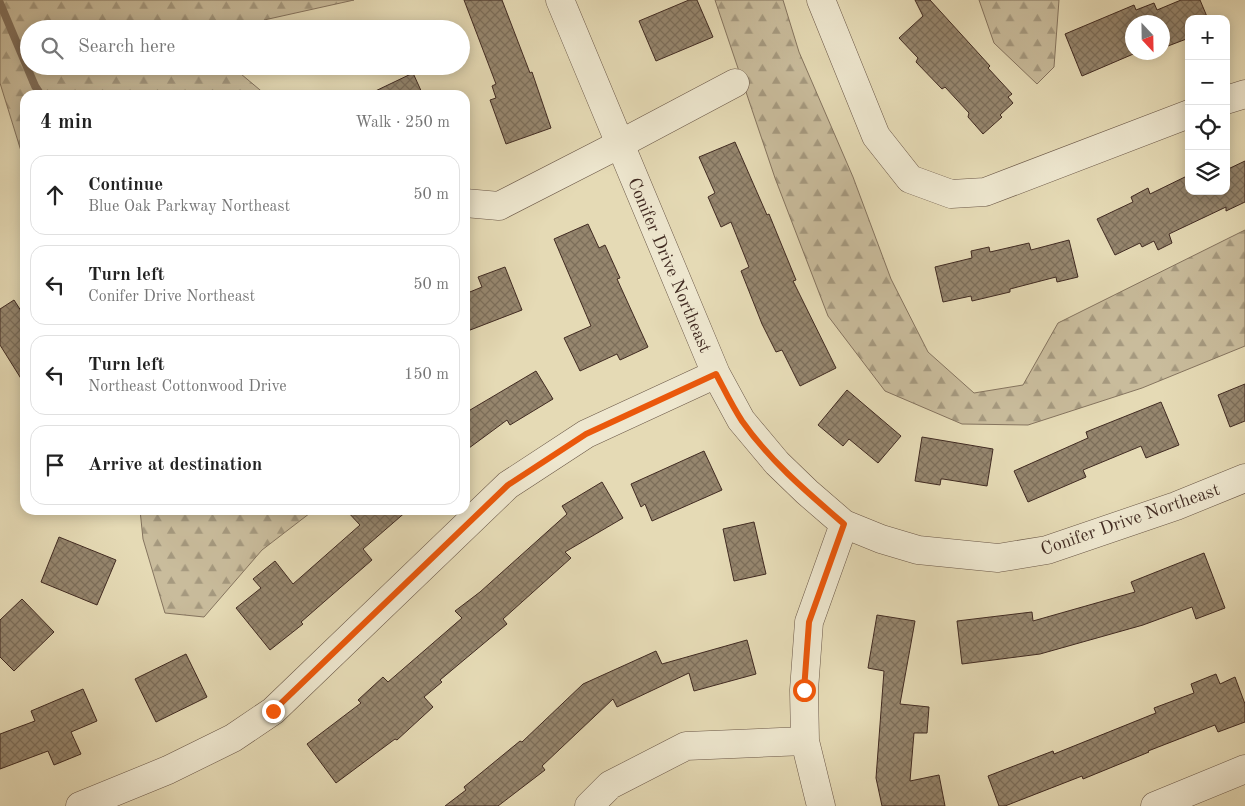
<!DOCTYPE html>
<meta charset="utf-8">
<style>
body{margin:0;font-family:"Old Standard TT",serif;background:#f2f2f2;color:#222}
.controls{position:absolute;right:15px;top:15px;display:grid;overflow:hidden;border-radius:10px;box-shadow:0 2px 12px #0003}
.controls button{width:45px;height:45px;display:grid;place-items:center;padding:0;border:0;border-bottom:1px solid #e0e0e0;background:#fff;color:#222;font:25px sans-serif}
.compass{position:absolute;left:1125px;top:15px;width:45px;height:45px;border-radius:50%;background:#fff;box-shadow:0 2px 12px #0003;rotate:158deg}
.stop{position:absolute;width:15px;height:15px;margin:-11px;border:4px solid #ea580c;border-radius:50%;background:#fff}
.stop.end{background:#ea580c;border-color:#fff;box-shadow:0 1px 5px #0008}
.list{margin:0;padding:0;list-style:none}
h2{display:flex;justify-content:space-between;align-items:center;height:65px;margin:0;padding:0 20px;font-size:21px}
h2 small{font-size:16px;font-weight:400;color:#767676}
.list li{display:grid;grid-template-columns:32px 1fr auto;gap:15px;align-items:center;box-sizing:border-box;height:80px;margin:0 10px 10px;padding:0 10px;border:1px solid #e0e0e0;border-radius:15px}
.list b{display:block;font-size:19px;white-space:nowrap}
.list p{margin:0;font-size:16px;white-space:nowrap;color:#767676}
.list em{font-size:16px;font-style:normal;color:#767676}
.icon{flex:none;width:28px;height:28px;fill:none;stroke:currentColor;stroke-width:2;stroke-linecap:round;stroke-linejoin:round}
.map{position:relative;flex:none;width:1245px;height:806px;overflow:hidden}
.search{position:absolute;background:#fff;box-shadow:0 2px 12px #0003;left:20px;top:20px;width:450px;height:55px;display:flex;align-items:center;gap:12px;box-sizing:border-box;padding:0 18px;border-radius:28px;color:#767676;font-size:19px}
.panel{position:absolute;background:#fff;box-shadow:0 2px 12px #0003;left:20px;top:90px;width:450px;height:425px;border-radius:15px}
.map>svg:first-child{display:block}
</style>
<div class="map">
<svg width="1245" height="806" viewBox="0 0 1245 806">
<defs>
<pattern id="forest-firs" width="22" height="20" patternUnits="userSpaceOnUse" patternTransform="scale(1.25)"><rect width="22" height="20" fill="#c9bc9c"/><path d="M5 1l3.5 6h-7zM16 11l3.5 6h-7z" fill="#a5997f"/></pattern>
<pattern id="building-cross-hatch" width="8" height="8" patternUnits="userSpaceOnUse" patternTransform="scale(1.25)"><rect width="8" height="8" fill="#96866e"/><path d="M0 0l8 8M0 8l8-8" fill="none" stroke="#7c6e5a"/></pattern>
</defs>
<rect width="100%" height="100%" fill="#e5dab5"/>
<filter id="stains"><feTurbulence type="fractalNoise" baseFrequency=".004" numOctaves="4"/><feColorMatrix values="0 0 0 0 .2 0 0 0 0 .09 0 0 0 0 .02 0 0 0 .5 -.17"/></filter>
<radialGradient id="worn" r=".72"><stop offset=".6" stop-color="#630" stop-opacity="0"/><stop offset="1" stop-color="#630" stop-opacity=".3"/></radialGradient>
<path fill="url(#forest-firs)" stroke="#85745f" d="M0 0H354L264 20 260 29H29V66H244L241 74 266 95H25V164L0 83Z
M715 0H783L799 52 853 177 891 279 928 352 974 393 1023 385 1058 323 1245 230V346L1142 388 1028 425 962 424 885 391 828 316 775 178Z
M979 0H1059L1054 67 1037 84 994 43Z
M140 510H314L262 550 204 617 165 613 143 539Z"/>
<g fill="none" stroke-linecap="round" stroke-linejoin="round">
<path stroke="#82705c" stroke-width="8" d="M0 3 35 86 41 95"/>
</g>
<path fill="url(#building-cross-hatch)" stroke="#412b22" d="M464 0H502L530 73 532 72 551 128 506 144 490 100 496 98 492 86 496 84Z
M689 0H697L713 37 656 61 639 21Z
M915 0H930L990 66 988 68 1012 94 1008 97 1013 103 1000 115 1002 117 983 134 968 117 969 113 945 87 942 89 916 62 918 58 899 38 923 16Z
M1181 0H1200L1208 19H1189V38L1168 46 1166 41 1162 42V22H1132V52H1138L1082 76 1065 34 1134 5 1136 10 1154 3 1157 10Z
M413 73 423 95H367Z
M735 142 767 215 769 214 796 280 793 281 836 368 800 386 782 350 776 352 762 324 741 271 749 267 731 222 721 227 708 197 715 193 699 157Z
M1245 161V202L1226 211V207L1169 234 1172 243 1158 250 1154 241 1142 247 1140 243 1115 255 1097 219 1133 202 1131 197 1148 188 1150 194 1189 175V191H1226V170Z
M588 224 599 248 605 245 620 278 617 279 648 347 620 360 617 354 580 371 564 338 591 326 554 239Z
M1069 240 1078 277 1057 282 1056 277 1010 289V292L972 301 971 296 943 302 935 267 972 258 971 251 989 247 990 252 1029 243 1031 250Z
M505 267 522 310 465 332V294L482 287 478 277Z
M14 300 25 317V385L0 345V309Z
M536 371 553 399 510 425 507 420 465 451V413Z
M1245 384V421L1230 427 1218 395Z
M847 390 901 436 878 463 849 439 843 446 818 425Z
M1161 402 1179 445 1146 458 1141 446 1083 470 1086 477 1028 502 1014 471 1088 438 1086 432Z
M922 437 993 449 987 486 943 479H941L940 485 915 481Z
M704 451 722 490 652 521 645 504 641 507 631 484Z
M602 482 623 518 565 552 571 558 503 619 507 624 440 680 442 682 424 697 433 707 397 740 395 739 336 783 307 744 361 703 358 700 383 677 388 682 462 618 455 611 480 592 567 514 562 506Z
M346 510H408L363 549 372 560 301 622 303 624 270 650 236 608 261 588 253 579 275 561 293 584 360 525Z
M754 522 766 574 734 581 723 529Z
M59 537 116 560 97 605 41 582Z
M1204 553 1225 608 1196 619 1192 607 1143 625 1040 654 962 664 957 621 1032 612 1033 621 1135 592 1131 582Z
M22 599 54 632 14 671 0 657V620Z
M877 615 915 621 900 704 929 707 927 733H914L910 781 939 775 945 806H882L876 778 884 671 868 668Z
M747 640 756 674 694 691 689 673 617 707 613 699 542 766 545 770 498 806H445L466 790 464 787 520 741 522 742 583 684 656 651 662 664Z
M186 654 207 697 156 722 135 679Z
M1216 674 1220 684 1235 677 1245 704V722L1218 732 1215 725 1148 751 1149 752 1083 779 1082 776 1005 806H999L988 776 1053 751 1054 754 1156 713 1154 708 1194 693 1191 684Z
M83 689 97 721 71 732 81 754 54 765 48 751 0 769V734L35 721 31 711Z"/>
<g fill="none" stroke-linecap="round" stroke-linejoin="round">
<g stroke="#6a5747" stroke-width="29">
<path id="minor" d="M560 0 716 374 741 420 777 463 807 492 844 524 881 539 918 550 998 558 1047 550 1176 506 1245 478
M821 0 876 136 910 179 951 194 985 192 1189 114
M1226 100 1245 94
M465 203 499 206 620 144 735 83
M80 806 168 770 233 738 273 711 508 485 586 434 716 374
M589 806 610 785 686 746 805 741
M821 806 805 741 804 690 809 622 844 524
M1155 806 1245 769"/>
</g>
<use href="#minor" stroke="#eee7cf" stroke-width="28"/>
</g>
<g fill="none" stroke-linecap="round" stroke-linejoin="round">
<path stroke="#ea580c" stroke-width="6" d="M273 711 508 485 586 434 716 374C724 389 732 406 742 421 770 461 808 493 844 524L809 622 804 690"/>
</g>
<g text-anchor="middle" stroke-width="4" stroke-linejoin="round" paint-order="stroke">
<g font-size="18" fill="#412b22" stroke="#eee7cf">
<text transform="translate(670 265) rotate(67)" y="6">Conifer Drive Northeast</text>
<text transform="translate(1130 519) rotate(-19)" y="6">Conifer Drive Northeast</text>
</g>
</g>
<rect width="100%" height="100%" filter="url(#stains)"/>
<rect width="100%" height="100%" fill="url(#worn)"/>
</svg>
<div class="controls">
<button>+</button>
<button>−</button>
<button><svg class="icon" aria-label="locate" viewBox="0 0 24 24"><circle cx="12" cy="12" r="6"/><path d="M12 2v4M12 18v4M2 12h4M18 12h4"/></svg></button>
<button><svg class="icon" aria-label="layers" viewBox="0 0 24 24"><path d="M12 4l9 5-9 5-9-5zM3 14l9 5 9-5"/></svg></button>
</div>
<svg class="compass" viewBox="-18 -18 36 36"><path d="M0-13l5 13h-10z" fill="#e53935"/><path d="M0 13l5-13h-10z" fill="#767676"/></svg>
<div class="stop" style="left:804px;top:690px"></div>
<div class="stop end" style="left:273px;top:711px"></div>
<div class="search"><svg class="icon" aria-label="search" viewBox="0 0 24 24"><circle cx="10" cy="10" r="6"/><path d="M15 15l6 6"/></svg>Search here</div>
<section class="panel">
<h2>4 min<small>Walk · 250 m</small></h2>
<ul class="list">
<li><svg class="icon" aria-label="ahead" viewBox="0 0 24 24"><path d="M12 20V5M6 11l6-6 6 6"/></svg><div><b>Continue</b><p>Blue Oak Parkway Northeast</p></div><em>50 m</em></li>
<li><svg class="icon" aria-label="left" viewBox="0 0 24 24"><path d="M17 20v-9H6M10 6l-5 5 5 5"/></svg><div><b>Turn left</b><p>Conifer Drive Northeast</p></div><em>50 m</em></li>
<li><svg class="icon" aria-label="left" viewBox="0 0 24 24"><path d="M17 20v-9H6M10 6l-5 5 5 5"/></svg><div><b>Turn left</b><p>Northeast Cottonwood Drive</p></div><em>150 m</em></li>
<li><svg class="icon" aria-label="arrive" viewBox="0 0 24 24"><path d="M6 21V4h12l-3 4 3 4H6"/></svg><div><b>Arrive at destination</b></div></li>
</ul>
</section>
</div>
